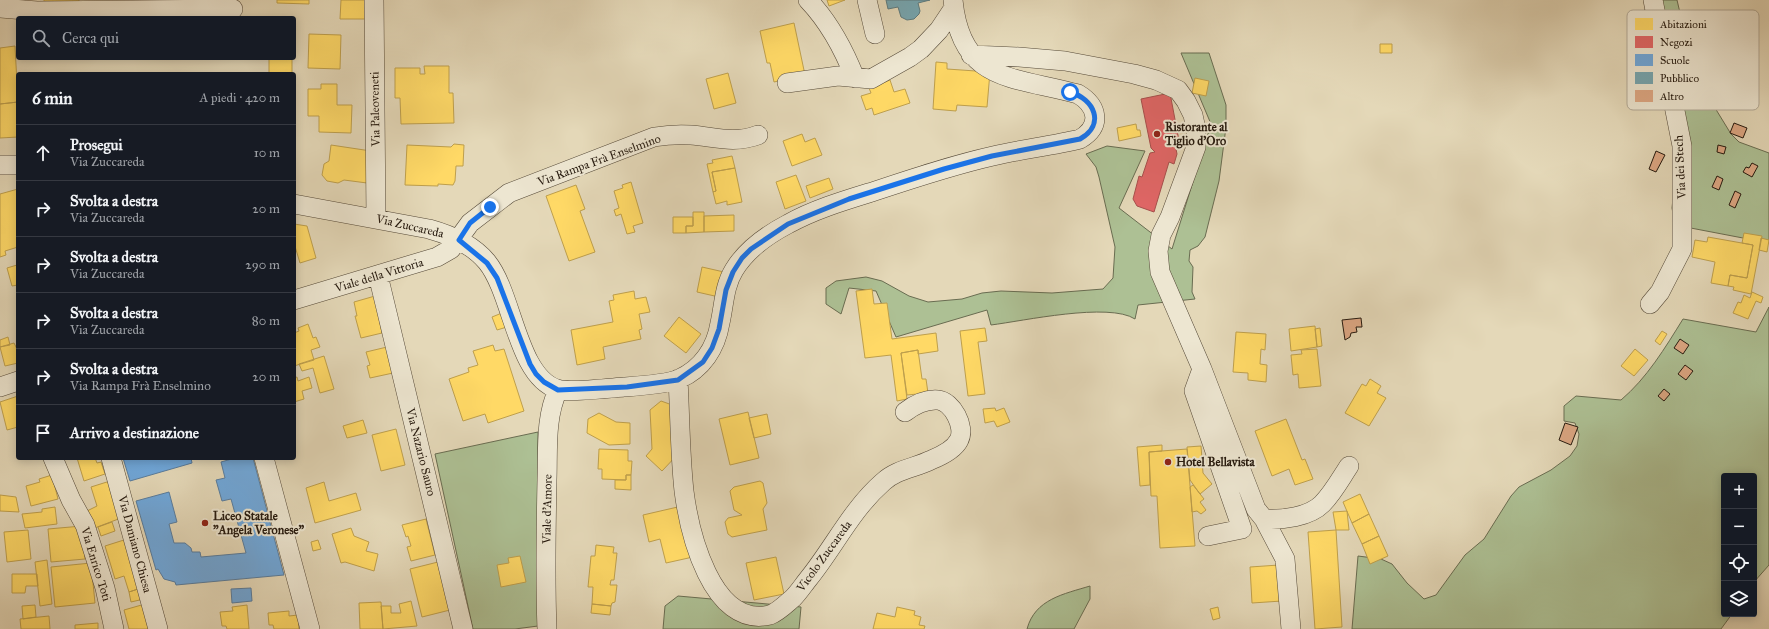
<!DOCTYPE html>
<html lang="it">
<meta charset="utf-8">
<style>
body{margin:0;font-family:"IM FELL Great Primer",serif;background:#242831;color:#f1f3f6}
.controls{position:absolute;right:12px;bottom:12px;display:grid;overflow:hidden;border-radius:4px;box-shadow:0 2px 10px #0003}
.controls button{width:36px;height:36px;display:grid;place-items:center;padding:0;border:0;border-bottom:1px solid #363941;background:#171b24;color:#f1f3f6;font:20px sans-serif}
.stop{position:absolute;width:12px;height:12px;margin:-9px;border:3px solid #1a73e8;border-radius:50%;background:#fff}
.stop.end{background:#1a73e8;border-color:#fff;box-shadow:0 1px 4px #0008}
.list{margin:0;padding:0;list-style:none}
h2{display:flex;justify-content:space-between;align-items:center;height:52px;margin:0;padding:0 16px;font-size:17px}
h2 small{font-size:13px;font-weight:400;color:#9ea1a6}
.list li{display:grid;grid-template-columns:26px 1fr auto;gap:12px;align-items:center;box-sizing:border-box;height:56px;padding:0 16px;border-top:1px solid #363941}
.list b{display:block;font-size:15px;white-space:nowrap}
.list p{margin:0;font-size:13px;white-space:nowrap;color:#9ea1a6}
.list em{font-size:13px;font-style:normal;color:#9ea1a6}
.icon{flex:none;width:22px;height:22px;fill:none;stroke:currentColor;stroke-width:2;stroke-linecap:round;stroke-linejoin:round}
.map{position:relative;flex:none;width:1769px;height:629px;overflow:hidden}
.search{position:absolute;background:#171b24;box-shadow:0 2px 10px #0003;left:16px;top:16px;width:280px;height:44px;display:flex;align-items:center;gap:10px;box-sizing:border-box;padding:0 14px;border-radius:4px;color:#9ea1a6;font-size:15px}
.panel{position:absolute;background:#171b24;box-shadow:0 2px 10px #0003;left:16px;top:72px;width:280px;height:388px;border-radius:4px}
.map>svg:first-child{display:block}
</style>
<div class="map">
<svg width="1769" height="629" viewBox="0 0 1769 629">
<rect width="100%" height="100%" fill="#e4d8b8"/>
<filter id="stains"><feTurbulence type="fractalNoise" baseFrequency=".005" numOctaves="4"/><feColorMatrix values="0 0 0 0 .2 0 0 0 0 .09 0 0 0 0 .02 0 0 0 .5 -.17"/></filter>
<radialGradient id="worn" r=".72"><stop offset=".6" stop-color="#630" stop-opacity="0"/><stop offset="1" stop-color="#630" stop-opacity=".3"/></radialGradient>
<path fill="#adc094" stroke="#696c51" d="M1656 0H1677L1685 34V46L1689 57 1712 103 1731 134 1739 142 1769 153V243L1675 225 1672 208 1678 149 1666 104 1656 82 1655 69 1644 47V10L1654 4Z
M1181 53H1209L1226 105V127L1219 181 1205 237 1198 246 1190 250 1189 261 1193 267 1192 292 1195 299 1138 305 1135 319C1109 302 1023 321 991 325L987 310 896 337 876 291 849 288 841 314 826 304V288L836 281 866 277 882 281 909 296 928 302 962 299 982 293 1001 291 1052 293 1103 289 1113 278 1115 247 1099 177 1096 167 1086 154 1107 146 1145 151 1119 208 1172 249 1211 124Z
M1769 307V565L1754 582V476H1724V614H1732L1721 629H1352L1358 556 1381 559 1392 564 1407 583 1424 599 1436 595 1465 555 1484 539 1511 496 1519 487 1551 470 1570 456 1577 446 1579 434 1575 423 1564 421V406L1576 396 1621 400C1647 378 1665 348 1683 319L1756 332Z
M538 432V626L515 629H473L435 454Z
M1090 586V599L1074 629H1027C1035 599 1064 594 1090 586Z
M678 596 801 607 799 629H663L665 606Z"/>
<path fill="#ffd966" stroke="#be9f4c" d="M44 0H79V4H44Z
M277 0H309V4L277 3Z
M341 0H366V19H340Z
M827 0H845L829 6Z
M794 23 805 75 774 82 770 63H767L760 31Z
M309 34 341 35 340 69 308 68Z
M1380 44H1392V53H1380Z
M15 46 18 102 0 104V48Z
M269 58H292V74H269Z
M936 62 947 63V69L990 72 987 107 957 105 956 111 933 109Z
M424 66H449V93H453L454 123 401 124 400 98H395V68H420V74H425Z
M728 73 736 103 714 109 706 79Z
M1195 78 1209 81 1206 96 1192 93Z
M890 80 894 92 905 89 910 103 874 115 872 108 866 110 861 96 871 93 869 88Z
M321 84H337V105H352L351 133 319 132V116H308V89H321Z
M18 102V137L0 138V104Z
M1136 124 1137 130H1140L1141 136 1119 141 1117 128Z
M802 134 805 142 815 138 822 155 792 166 783 141Z
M454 144 464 145 463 166H456L455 181 453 185 438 184V186L405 185 407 145 451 147Z
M331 145 371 151 367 183 344 180 338 183 327 181 322 175 324 164 329 161Z
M732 156 735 168 712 172 716 191 713 192 707 164 713 163 712 160Z
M735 168 742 202 727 205V201L716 204 713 192 716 191 712 172Z
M796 175 806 201 785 209 776 182Z
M829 178 833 189 810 198 806 186Z
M631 182 643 223 633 226 635 232 627 234 621 214 616 216 614 210 619 208 614 191 623 188 622 185Z
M576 185 585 209 580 211 595 252 569 261 546 196Z
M18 189V247L5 251 6 255 0 257V194Z
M693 212H704V232L686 233V226H693Z
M734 215V231L704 232V216Z
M673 217H693V226H686V233H673Z
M294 224 307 226 316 258 300 263 294 243Z
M1744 233 1762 236 1751 294 1733 290 1734 287 1728 286 1730 275 1747 278 1753 245 1742 243Z
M1708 237 1753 245 1747 278 1730 275 1728 286 1711 283 1715 262 1692 257 1695 240 1707 242Z
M1761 238 1769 240 1767 252 1759 250Z
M17 265 18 285 12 286 7 268Z
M702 267 724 272 719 297 697 292Z
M872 289 874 304 887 303 892 339 936 333 938 351 918 354V350L901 353 907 399 897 401 891 355 865 358 856 291Z
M634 291 635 299 646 297 650 312 639 314 642 329 639 330 641 339 603 347 605 359 577 365 571 330 613 322 609 301 614 300 613 295Z
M1752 292 1763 297 1761 303 1756 301 1748 319 1733 313 1738 302 1741 303 1744 295 1750 298Z
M375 296 382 333 361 338 355 316H357L354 302Z
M502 313 507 327 497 330 492 317Z
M679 317 701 334 686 353 664 336Z
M308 324 313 338 316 337 320 347 311 350 314 360 294 366V333L299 331 298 328Z
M1315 326 1317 347 1291 351 1289 329Z
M985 328 987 341 978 342 985 394 968 396 960 331Z
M1320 328 1322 346 1317 347 1315 329Z
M1662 331 1667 334 1660 345 1655 341Z
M1236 332 1266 334 1265 350 1261 349 1260 364 1267 365 1266 382 1248 380V373L1233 372Z
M8 337 10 345 0 347V340Z
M14 343 18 351V363L5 366 0 347Z
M493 345 495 351 504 349 524 411 488 423 485 414 463 421 449 379 469 372 468 368 478 365 473 351Z
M387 347 393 373 370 378 367 366 370 365 366 352Z
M1317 349 1321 386 1299 388 1298 374 1293 375 1291 355 1302 354 1301 350Z
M1635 349 1648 360 1634 376 1621 366Z
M918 350 922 379H926L928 393 907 395 901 353Z
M324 356 334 389 320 393 313 368 302 371 299 364Z
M297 377 298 381 309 377 312 388 302 391 304 399 294 402V378Z
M1370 379 1381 386 1377 393 1386 398 1369 426 1345 413 1362 384 1366 386Z
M18 396V427L7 430 0 402Z
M661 401 675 406 679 453 662 471 646 456 652 449 650 410Z
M995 408 996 411 1004 408 1010 422 997 427 994 421 985 423 983 409Z
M748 412 759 458 730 465 719 419Z
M599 413 616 422 630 423V444L609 445 587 433 588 419Z
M767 414 771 434 754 438 749 418Z
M1286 419 1302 460 1305 459 1313 479 1295 485 1289 469 1272 476 1255 431Z
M363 420 367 433 347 438 343 426Z
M396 429 405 465 381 471 372 435Z
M1162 445V451L1149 452 1150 485 1140 486 1137 447Z
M1201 446 1203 473 1212 484 1200 494 1190 480 1187 447Z
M599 449 628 450V461H632L631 475H626V480L602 479V469H598Z
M1187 449 1195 546 1160 548 1157 496H1151L1149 452Z
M77 458H95L97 463 101 462 105 474 84 481Z
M52 475 58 499 31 506 26 486 40 482 39 479Z
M626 475H631V490L615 489V480H626Z
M110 481 121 518 92 529 85 512 97 506 91 487Z
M760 481 763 483 767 503 763 509 767 530 732 537 728 534 725 522 728 518 742 515 734 510 730 491 734 487Z
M324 482 329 501 356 493 361 510 315 523 306 488Z
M1193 485 1204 499 1200 502 1206 510 1201 514 1197 511 1192 512 1190 487Z
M1360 494 1369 514 1352 523 1343 502Z
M0 495 16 497 19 512 0 511Z
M682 506 693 557 666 563 660 539 649 542 643 515Z
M55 507 57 524 25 528 22 514 42 512V509Z
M1347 511 1349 530H1336L1333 512Z
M1369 514 1379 536 1362 544 1352 523Z
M426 519 435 555 411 561 407 547 411 546 408 536 406 537 402 525Z
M112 522 115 531 101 536 98 527Z
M82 526 85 559 51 562 48 529Z
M351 528 354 536 369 542 366 551 378 554 374 571 345 562 341 563 332 534Z
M28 530 31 559 7 562 4 532Z
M1336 530 1342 627 1315 629 1308 532Z
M1379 536 1388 556 1370 564 1362 544Z
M127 539 141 588 129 592 124 576 115 579 105 546Z
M318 540 321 549 313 551 311 542Z
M596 545 614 547 613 553H617L614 580H611L610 585H617L615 602 612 603 611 606 592 604 593 587H588L591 556H595Z
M520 556 526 582 501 587 497 565 509 563 508 558Z
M776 557 784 594 754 600 746 563Z
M47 560 52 604 40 606 35 562Z
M438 562 450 610 422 617 410 569Z
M91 563 95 603 55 607 51 567Z
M1279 565 1282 601 1252 603 1250 567Z
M12 574H37L38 586H26L25 593H12Z
M141 588 144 599 131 602 129 592Z
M411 601 417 626 383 629 381 606H391V613H401L399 604Z
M381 602 383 629H360L359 603Z
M145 604 152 629H129L124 610Z
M592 604 611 606 610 615 591 613Z
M35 605 36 617 23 619 22 606Z
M247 605 249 629H227L226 626H222L220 612 233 611 232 607Z
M897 607 915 611 914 615 921 617 919 625 925 626 924 629H873L877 613 895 617Z
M1218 607 1220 618 1213 620 1210 609Z
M289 611V616L298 615 299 629H274L273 625H269L268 613Z
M49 616 50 629H21L20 619Z
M98 623V629H75V625Z"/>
<path fill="#e06666" stroke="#a84f4c" d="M1170 93 1180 146 1176 149 1177 154 1174 164 1169 162 1154 212 1137 206 1133 199 1139 176 1142 177 1150 153 1155 152 1151 148 1141 99Z"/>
<path fill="#6fa8dc" stroke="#597d9e" d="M123 458H191L192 463 130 481Z
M235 458H253L284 575 176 585 175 582 164 579 158 569 156 570 136 501 169 492 177 522 169 524 174 543H185L191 548 192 552H200L201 557 246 553 231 499 222 501 216 480 225 478 221 462Z
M251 588 252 601 232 603 231 589Z"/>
<path fill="#76a5af" stroke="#5e7b7f" d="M886 0H930L918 3 920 11 919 14 914 19 907 20 901 17 898 7 888 9Z"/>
<path fill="#dda783" stroke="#25190e" d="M1734 123 1747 128 1743 138 1730 133Z
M1718 145 1726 147 1724 154 1717 152Z
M1656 151 1665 155 1656 172 1649 169Z
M1752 163 1758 166 1752 177 1743 172 1746 167 1749 168Z
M1717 176 1723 179 1719 190 1712 187Z
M1735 191 1741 194 1735 208 1729 205Z
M1361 318 1362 327H1356L1357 332 1351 333 1350 337 1345 340 1342 320Z
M1680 339 1689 345 1683 354 1674 348Z
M1685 365 1693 371 1686 380 1678 374Z
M1664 389 1670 394 1664 401 1658 396Z
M1565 423 1578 427 1571 445 1559 440Z"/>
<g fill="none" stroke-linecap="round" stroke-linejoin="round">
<g stroke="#554938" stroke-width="20">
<path id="minor" d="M374 0 376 218
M808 0C829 22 844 50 855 78
M867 0 875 34
M0 8 37 11 233 9
M971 55 1019 57 1065 61 1134 74 1156 80 1178 90 1186 101 1193 115 1196 129V147L1170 217 1161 235 1158 251 1160 272 1202 369 1256 509 1264 519C1283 520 1309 517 1322 504 1333 493 1341 478 1349 466
M787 83 838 76 871 79 910 57 921 49 939 30 953 9
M0 165H18
M294 204 429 229C451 235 472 244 487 262 513 294 517 376 557 389 568 393 610 388 624 387 638 386 668 384 679 379 702 369 716 348 720 323 724 306 724 286 734 270 746 250 767 235 788 224 815 209 846 200 875 191 914 178 953 165 993 156 1022 149 1052 146 1080 139 1102 126 1098 106 1078 94 1013 76 961 83 953 0
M378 275 463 629
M294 300 437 257 451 249 470 223 509 193 654 137C666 135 678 134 691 135 715 137 734 144 758 135
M1650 304 1660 292 1682 249V146L1653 0
M1202 369 1194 391 1242 529 1208 536
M678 379C680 416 680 454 684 491 689 530 711 629 770 615 778 612 786 604 793 598 799 592 804 584 809 578 834 547 852 509 883 482 897 469 915 468 931 460 941 456 954 450 959 440 966 427 952 401 938 400 926 399 914 405 905 412
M0 387 18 381
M53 458 71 500 85 525 105 588 114 629
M111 458 158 629
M264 458 310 629
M1264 519 1285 559 1291 629
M547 629C545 579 546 529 547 480 548 450 545 417 558 390"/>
</g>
<use href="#minor" stroke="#ede6d1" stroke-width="19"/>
</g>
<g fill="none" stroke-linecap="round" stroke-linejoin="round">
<path stroke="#1a73e8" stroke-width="5" d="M490 207 470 223 459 240 487 263 497 278 530 364 536 374 544 382 558 390 627 387 678 380 703 362 712 348 719 329 726 290 733 272 742 258 751 249 788 224 849 199 944 169 992 156 1080 139C1106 124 1094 99 1070 92"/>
</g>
<g fill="#8f2418" stroke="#ede6d1" stroke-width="1.5">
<circle cx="1157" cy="134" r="4"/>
<circle cx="1168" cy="462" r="4"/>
<circle cx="205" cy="523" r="4"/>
</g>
<g text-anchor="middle" stroke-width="4" stroke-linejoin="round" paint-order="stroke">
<g font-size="12" fill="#25190e" stroke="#ede6d1">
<text transform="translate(375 109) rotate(-91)" y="4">Via Paleoveneti</text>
<text transform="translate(599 160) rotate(-20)" y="4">Via Rampa Frà Enselmino</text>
<text transform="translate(1680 167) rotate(-93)" y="4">Via dei Stech</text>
<text transform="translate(410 226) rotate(13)" y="4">Via Zuccareda</text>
<text transform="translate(379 275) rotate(-17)" y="4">Viale della Vittoria</text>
<text transform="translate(421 452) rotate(76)" y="4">Via Nazario Sauro</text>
<text transform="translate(547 509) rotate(-89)" y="4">Viale d'Amore</text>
<text transform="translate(135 544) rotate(75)" y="4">Via Damiano Chiesa</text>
<text transform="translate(824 556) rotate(-54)" y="4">Vicolo Zuccareda</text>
<text transform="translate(96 564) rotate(73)" y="4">Via Enrico Toti</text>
</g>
<g font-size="12" font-weight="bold" fill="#25190e" stroke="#ede6d1" text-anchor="start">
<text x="1165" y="131">Ristorante al<tspan x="1165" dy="14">Tiglio d'Oro</tspan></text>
<text x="1176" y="466">Hotel Bellavista</text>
<text x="213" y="520">Liceo Statale<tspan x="213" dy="14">"Angela Veronese"</tspan></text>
</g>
</g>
<rect x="1627" y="10" width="132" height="100" rx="6" fill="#ede6d1" stroke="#b1a896" stroke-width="1"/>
<rect x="1635" y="18" width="18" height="12" fill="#ffd966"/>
<rect x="1635" y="36" width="18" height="12" fill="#e06666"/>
<rect x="1635" y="54" width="18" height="12" fill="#6fa8dc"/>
<rect x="1635" y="72" width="18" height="12" fill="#76a5af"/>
<rect x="1635" y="90" width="18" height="12" fill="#dda783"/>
<g font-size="11" fill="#25190e">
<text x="1660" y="28">Abitazioni</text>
<text x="1660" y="46">Negozi</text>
<text x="1660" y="64">Scuole</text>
<text x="1660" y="82">Pubblico</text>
<text x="1660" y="100">Altro</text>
</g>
<rect width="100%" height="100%" filter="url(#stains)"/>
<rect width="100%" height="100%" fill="url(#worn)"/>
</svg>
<div class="controls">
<button>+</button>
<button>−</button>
<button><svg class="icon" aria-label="locate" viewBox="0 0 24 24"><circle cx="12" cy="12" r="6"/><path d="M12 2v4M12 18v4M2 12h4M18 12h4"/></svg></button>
<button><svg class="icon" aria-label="layers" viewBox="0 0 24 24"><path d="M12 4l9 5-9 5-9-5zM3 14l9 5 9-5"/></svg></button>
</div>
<div class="stop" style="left:1070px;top:92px"></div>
<div class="stop end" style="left:490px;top:207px"></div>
<div class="search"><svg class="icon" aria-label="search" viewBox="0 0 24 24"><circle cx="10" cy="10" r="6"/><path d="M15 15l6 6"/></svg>Cerca qui</div>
<section class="panel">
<h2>6 min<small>A piedi · 420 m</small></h2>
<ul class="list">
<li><svg class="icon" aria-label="ahead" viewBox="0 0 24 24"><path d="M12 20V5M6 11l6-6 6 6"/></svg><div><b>Prosegui</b><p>Via Zuccareda</p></div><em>10 m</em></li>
<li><svg class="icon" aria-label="right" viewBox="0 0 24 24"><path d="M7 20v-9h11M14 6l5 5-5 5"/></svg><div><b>Svolta a destra</b><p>Via Zuccareda</p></div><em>20 m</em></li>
<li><svg class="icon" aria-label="right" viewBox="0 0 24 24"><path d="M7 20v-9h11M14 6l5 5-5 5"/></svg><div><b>Svolta a destra</b><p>Via Zuccareda</p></div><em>290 m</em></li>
<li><svg class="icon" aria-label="right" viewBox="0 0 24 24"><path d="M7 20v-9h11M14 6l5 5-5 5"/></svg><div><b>Svolta a destra</b><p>Via Zuccareda</p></div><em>80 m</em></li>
<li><svg class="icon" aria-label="right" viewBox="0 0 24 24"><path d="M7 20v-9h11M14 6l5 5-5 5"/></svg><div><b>Svolta a destra</b><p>Via Rampa Frà Enselmino</p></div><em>20 m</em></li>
<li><svg class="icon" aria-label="arrive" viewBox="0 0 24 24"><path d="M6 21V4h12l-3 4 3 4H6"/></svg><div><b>Arrivo a destinazione</b></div></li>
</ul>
</section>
</div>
